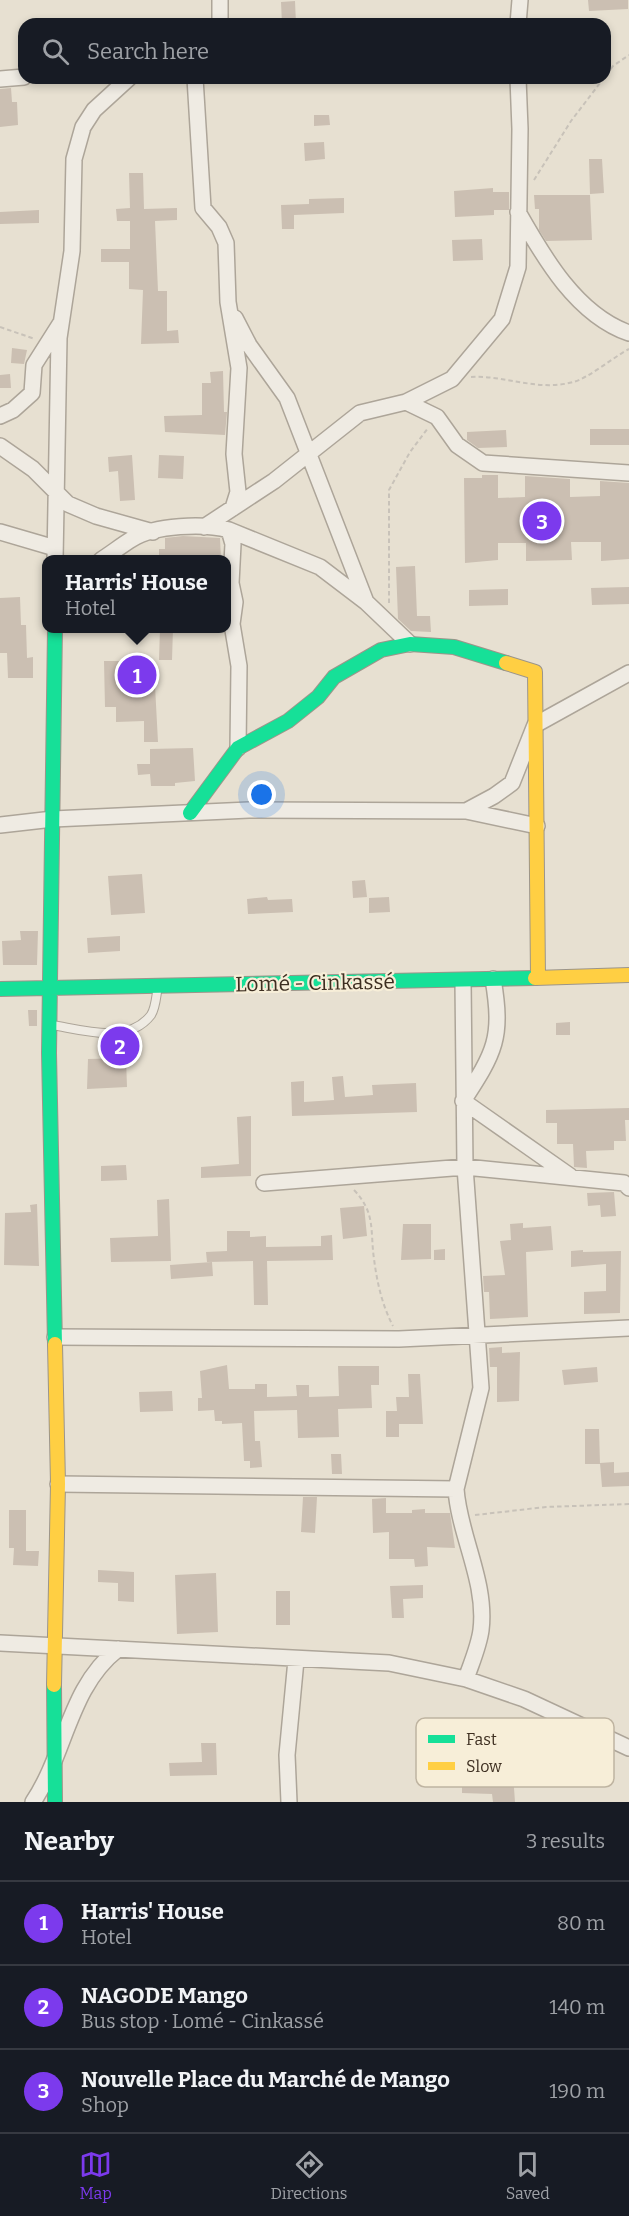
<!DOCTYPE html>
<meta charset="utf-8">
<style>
body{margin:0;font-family:Bitter,serif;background:#20242c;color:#f1f3f6}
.you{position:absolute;left:262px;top:795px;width:21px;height:21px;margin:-15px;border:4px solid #fff;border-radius:50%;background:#1a73e8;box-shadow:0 0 0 9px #1a73e833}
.badge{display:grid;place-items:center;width:39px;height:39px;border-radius:50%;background:#7c3aed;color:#fff;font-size:20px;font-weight:700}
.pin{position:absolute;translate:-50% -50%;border:3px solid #fff;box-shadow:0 2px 6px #0006}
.popup{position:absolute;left:42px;top:555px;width:189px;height:78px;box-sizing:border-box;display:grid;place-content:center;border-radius:12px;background:#171b24;filter:drop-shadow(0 2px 4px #0005);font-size:20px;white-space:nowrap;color:#9ea1a6}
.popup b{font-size:22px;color:#f1f3f6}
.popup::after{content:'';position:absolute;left:50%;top:100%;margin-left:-12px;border:12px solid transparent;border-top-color:#171b24}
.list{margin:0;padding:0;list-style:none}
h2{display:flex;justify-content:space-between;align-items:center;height:78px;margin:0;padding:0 24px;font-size:26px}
h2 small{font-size:20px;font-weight:400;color:#9ea1a6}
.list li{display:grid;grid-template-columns:39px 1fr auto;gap:18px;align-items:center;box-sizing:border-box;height:84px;padding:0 24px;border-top:2px solid #363941}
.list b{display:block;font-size:22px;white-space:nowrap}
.list p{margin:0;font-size:20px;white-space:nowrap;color:#9ea1a6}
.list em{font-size:20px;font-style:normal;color:#9ea1a6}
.icon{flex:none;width:33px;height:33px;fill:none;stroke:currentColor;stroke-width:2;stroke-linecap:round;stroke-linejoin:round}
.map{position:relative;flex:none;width:629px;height:1802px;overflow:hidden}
.search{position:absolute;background:#171b24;box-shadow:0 3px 9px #0003;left:18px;right:18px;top:18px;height:66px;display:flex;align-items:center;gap:15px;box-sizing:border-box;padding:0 21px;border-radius:18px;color:#9ea1a6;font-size:22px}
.sheet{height:330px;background:#171b24}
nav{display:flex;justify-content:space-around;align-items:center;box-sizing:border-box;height:84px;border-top:2px solid #363941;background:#171b24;font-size:16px;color:#9ea1a6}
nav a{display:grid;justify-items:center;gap:3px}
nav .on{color:#7c3aed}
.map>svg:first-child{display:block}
</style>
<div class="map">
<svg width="629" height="1802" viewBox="0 0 629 1802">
<rect width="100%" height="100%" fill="#e7e0d1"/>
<path fill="#cbbfb2" d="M588 0H628V9L589 11Z
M295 1 296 24H282L281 2Z
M11 88 12 102H17L18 125 0 127V89Z
M314 115H329L330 125 314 126Z
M324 142 325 159 305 161 304 143Z
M589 159H602L604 193 590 194Z
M129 173H143L144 209 177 208V220L155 221 158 291H167V331L178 330 179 343 141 344 143 290 129 289V262H101V249H130V221H117L116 209 130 208Z
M493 188V192H509V210H494V215L455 217 454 191Z
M534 195H590L592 240 546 241 539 230V209H535Z
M344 198V213L294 215V229H282L281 205 309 204V199Z
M39 210V223L0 224V212Z
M482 239 483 260 453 261 452 240Z
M12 348 27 350 24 364 11 363Z
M223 371 224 412H227L225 435 165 432 164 416 202 415V383H211L210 372Z
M10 374 11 388H0V375Z
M590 429H629V445H590Z
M506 430 507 447 478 448 467 440V432Z
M132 455 135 500 120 501 118 471 109 472 108 457Z
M159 455 184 456 183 479 158 478Z
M482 475H498V498L525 497V476L570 479V497L600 496V481L629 483V559L601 561V542H571L572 560 526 561V543H498V560L465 563 464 478H482Z
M183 536 220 538 221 560H196V557L159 560V549H165V538Z
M415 566 417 616H430L431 632 411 631 398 619 396 567Z
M629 587V604L592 605 591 588Z
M508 589V605L469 606V590Z
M20 597 21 625H26L27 658 33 657V678H8L7 653H0V598Z
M160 628H173L172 660H159Z
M104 661H127L128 668 154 667 158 742H144V721L116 722V707H105Z
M193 748 195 781 175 783V786H151L150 774 138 775 137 764H150V749Z
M142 874 145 913 111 915 108 876Z
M365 880 367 897 353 898 352 881Z
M267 897 268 900 292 899 293 912 248 914 247 899Z
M389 897 390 912 369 913V898Z
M20 931H38L37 965H3L2 941 21 940Z
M120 936V951L88 953 87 938Z
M28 1010H37V1026H29Z
M570 1022V1035H556V1023Z
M126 1058 127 1087 87 1089 88 1059Z
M343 1076 345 1097 373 1095 372 1085 416 1083 417 1112 292 1116 291 1082 304 1081V1102L334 1100 332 1077Z
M629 1108V1120H625L626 1141H614V1150L586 1151 587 1168 574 1167 573 1144H557V1123H546V1110Z
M251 1116V1176L201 1178V1167L239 1164 237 1117Z
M126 1165 127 1180 101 1181V1166Z
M614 1192 616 1216 601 1217 600 1205 588 1206 587 1193Z
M169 1199 171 1261 111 1262 110 1238 158 1236 157 1200Z
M37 1204 39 1266 4 1265 5 1213 31 1212 30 1205Z
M364 1206 367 1236 343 1239 340 1208Z
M523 1223V1228L551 1226 553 1250 526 1252 528 1317 490 1319 489 1292H484L483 1276 505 1275 500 1241 511 1240 510 1224Z
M403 1224H431V1259L401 1260Z
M227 1231H250V1237L266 1236V1247L321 1246V1236L332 1235 333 1260 267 1261 268 1305H254L253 1261 207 1262 206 1252 227 1251Z
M445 1249V1260H434V1250Z
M583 1250V1252L621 1251 620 1313 584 1314V1292L606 1291V1264L571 1267V1251Z
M212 1262 213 1276 171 1279 170 1265Z
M502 1347V1353L520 1352 519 1401 497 1402V1367H490L489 1348Z
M227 1365 229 1389H255V1384H267V1397L297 1396 296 1385H309V1397L339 1396 338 1366H379V1385H371L372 1408 338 1409 339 1437 298 1438 297 1410 254 1411 255 1441H260L262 1467 250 1468V1461H244L242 1423 222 1424V1421H215L214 1410 198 1411V1398H202L200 1371Z
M597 1367 598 1382 564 1385 562 1370Z
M408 1374H420L423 1424H399V1437H386V1411H397L396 1397H409Z
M172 1391 173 1411 140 1412 139 1392Z
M585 1429H599L600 1464H585Z
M331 1454H341L342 1474H332Z
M614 1462V1473L629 1472V1486L602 1487 600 1463Z
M303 1497H317L315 1533 301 1532Z
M386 1498V1513H412V1510L425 1509V1513H450L455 1548 427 1547 428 1566 415 1567 414 1559H389V1532L373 1533 372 1499Z
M9 1510H26V1551H39L38 1566 13 1565 14 1548H9Z
M98 1570 134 1572V1602L118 1601V1583L98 1582Z
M216 1573 218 1632 177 1634 175 1575Z
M423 1585V1598L403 1599 404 1618H392L390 1586Z
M276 1591H290V1625H276Z
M201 1743H216L217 1775 170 1776 169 1763 202 1762Z
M462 1774H483V1777L513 1774 515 1802H493L492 1794 462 1793Z"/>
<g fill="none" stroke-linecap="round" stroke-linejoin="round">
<g stroke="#ada599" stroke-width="10">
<path id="lane" d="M52 1025C83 1030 128 1045 151 1015 155 1009 156 999 157 992"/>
</g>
<g stroke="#ada599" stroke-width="18">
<path id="street" d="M220 0V24
M518 24 520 0
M195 78 203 208 219 227 226 243 228 302 239 368 234 454 238 492 233 508
M0 79 24 77
M518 212C544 258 577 315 629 333
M235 318 249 345 287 398 366 602
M406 402 452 379 502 319 518 267 520 129 518 78
M0 416 13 410 32 393 34 365 60 324
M0 446 33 469 68 504 96 516 153 532
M204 527 274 481 360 413 406 402 437 417 457 445 483 463 629 473
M229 530 320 567 366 602 410 644
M0 532 55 548
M55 560 59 338 72 251 74 159 83 127 94 110 129 78
M101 560C112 553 122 545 132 539 155 525 204 523 229 530L233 544 231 583 235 602 232 624 239 666 238 748
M466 811 494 796 512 783 535 725 629 673
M0 825 53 819 249 810 466 811 537 826
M493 979C503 1038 495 1052 463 1101L570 1176
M463 981 465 1167 481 1388 456 1489C459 1535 487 1582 481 1630 479 1646 471 1664 466 1679
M264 1183 465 1167 624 1183 629 1188
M55 1337 399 1339 629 1328
M58 1484 456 1489
M0 1643 389 1663 466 1679 524 1699 629 1748
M33 1802C66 1753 69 1687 118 1649
M289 1802 287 1755 296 1660"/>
</g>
<g stroke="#9c958a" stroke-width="16">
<path id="fast" d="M190 813 238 748 288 721 318 697 334 677 381 650 410 644 454 647 506 663
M0 989 535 978
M55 1344 49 1053 55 628
M54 1685 55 1802"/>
</g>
<g stroke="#9c958a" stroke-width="16">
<path id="slow" d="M506 663 535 672 538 977
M535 978 629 975
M54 1685 58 1484 55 1344"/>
</g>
<path stroke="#c8c2b9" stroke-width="2" stroke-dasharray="4.5 3" stroke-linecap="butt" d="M534 180 571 121 613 66 629 55
M0 327 35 339
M471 377C506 375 538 392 573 382 589 378 612 358 629 349
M389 603V490L410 452 428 428
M354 1190C376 1213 370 1231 374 1259 377 1282 382 1305 393 1326
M475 1515 546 1507 629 1504"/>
<use href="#lane" stroke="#efebe3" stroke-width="8"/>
<use href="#street" stroke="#efebe3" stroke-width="15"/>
<use href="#fast" stroke="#16e098" stroke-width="14"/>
<use href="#slow" stroke="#ffcf43" stroke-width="14"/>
</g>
<g text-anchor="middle" stroke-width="4.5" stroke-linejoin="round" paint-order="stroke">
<g font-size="21" fill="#3d2e20" stroke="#f7eed8">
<text transform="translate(315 983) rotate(-1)" y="7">Lomé - Cinkassé</text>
</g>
</g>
<rect x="416" y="1718" width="198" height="69" rx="9" fill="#f7eed8" stroke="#bfb4a1" stroke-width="1.5"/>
<rect x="428" y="1735" width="27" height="8" fill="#16e098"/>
<rect x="428" y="1762" width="27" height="8" fill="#ffcf43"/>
<g font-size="16" fill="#3d2e20">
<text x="466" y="1745">Fast</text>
<text x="466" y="1772">Slow</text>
</g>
</svg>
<div class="you"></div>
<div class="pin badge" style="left:137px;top:675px">1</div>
<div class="popup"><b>Harris' House</b>Hotel</div>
<div class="pin badge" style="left:120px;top:1046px">2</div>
<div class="pin badge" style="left:542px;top:521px">3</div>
<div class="search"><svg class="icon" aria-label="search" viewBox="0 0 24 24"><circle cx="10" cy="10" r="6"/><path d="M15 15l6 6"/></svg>Search here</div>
</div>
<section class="sheet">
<h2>Nearby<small>3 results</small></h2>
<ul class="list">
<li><span class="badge">1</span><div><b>Harris' House</b><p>Hotel</p></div><em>80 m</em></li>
<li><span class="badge">2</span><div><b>NAGODE Mango</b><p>Bus stop · Lomé - Cinkassé</p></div><em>140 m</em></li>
<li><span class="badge">3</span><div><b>Nouvelle Place du Marché de Mango</b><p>Shop</p></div><em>190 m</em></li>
</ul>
</section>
<nav>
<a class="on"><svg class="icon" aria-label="map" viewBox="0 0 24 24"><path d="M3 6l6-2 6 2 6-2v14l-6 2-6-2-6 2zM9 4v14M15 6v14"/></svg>Map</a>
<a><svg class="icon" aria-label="directions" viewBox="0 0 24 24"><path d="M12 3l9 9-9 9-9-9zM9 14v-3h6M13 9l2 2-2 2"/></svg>Directions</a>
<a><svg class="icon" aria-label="saved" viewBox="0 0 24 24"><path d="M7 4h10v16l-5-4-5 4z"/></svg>Saved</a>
</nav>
